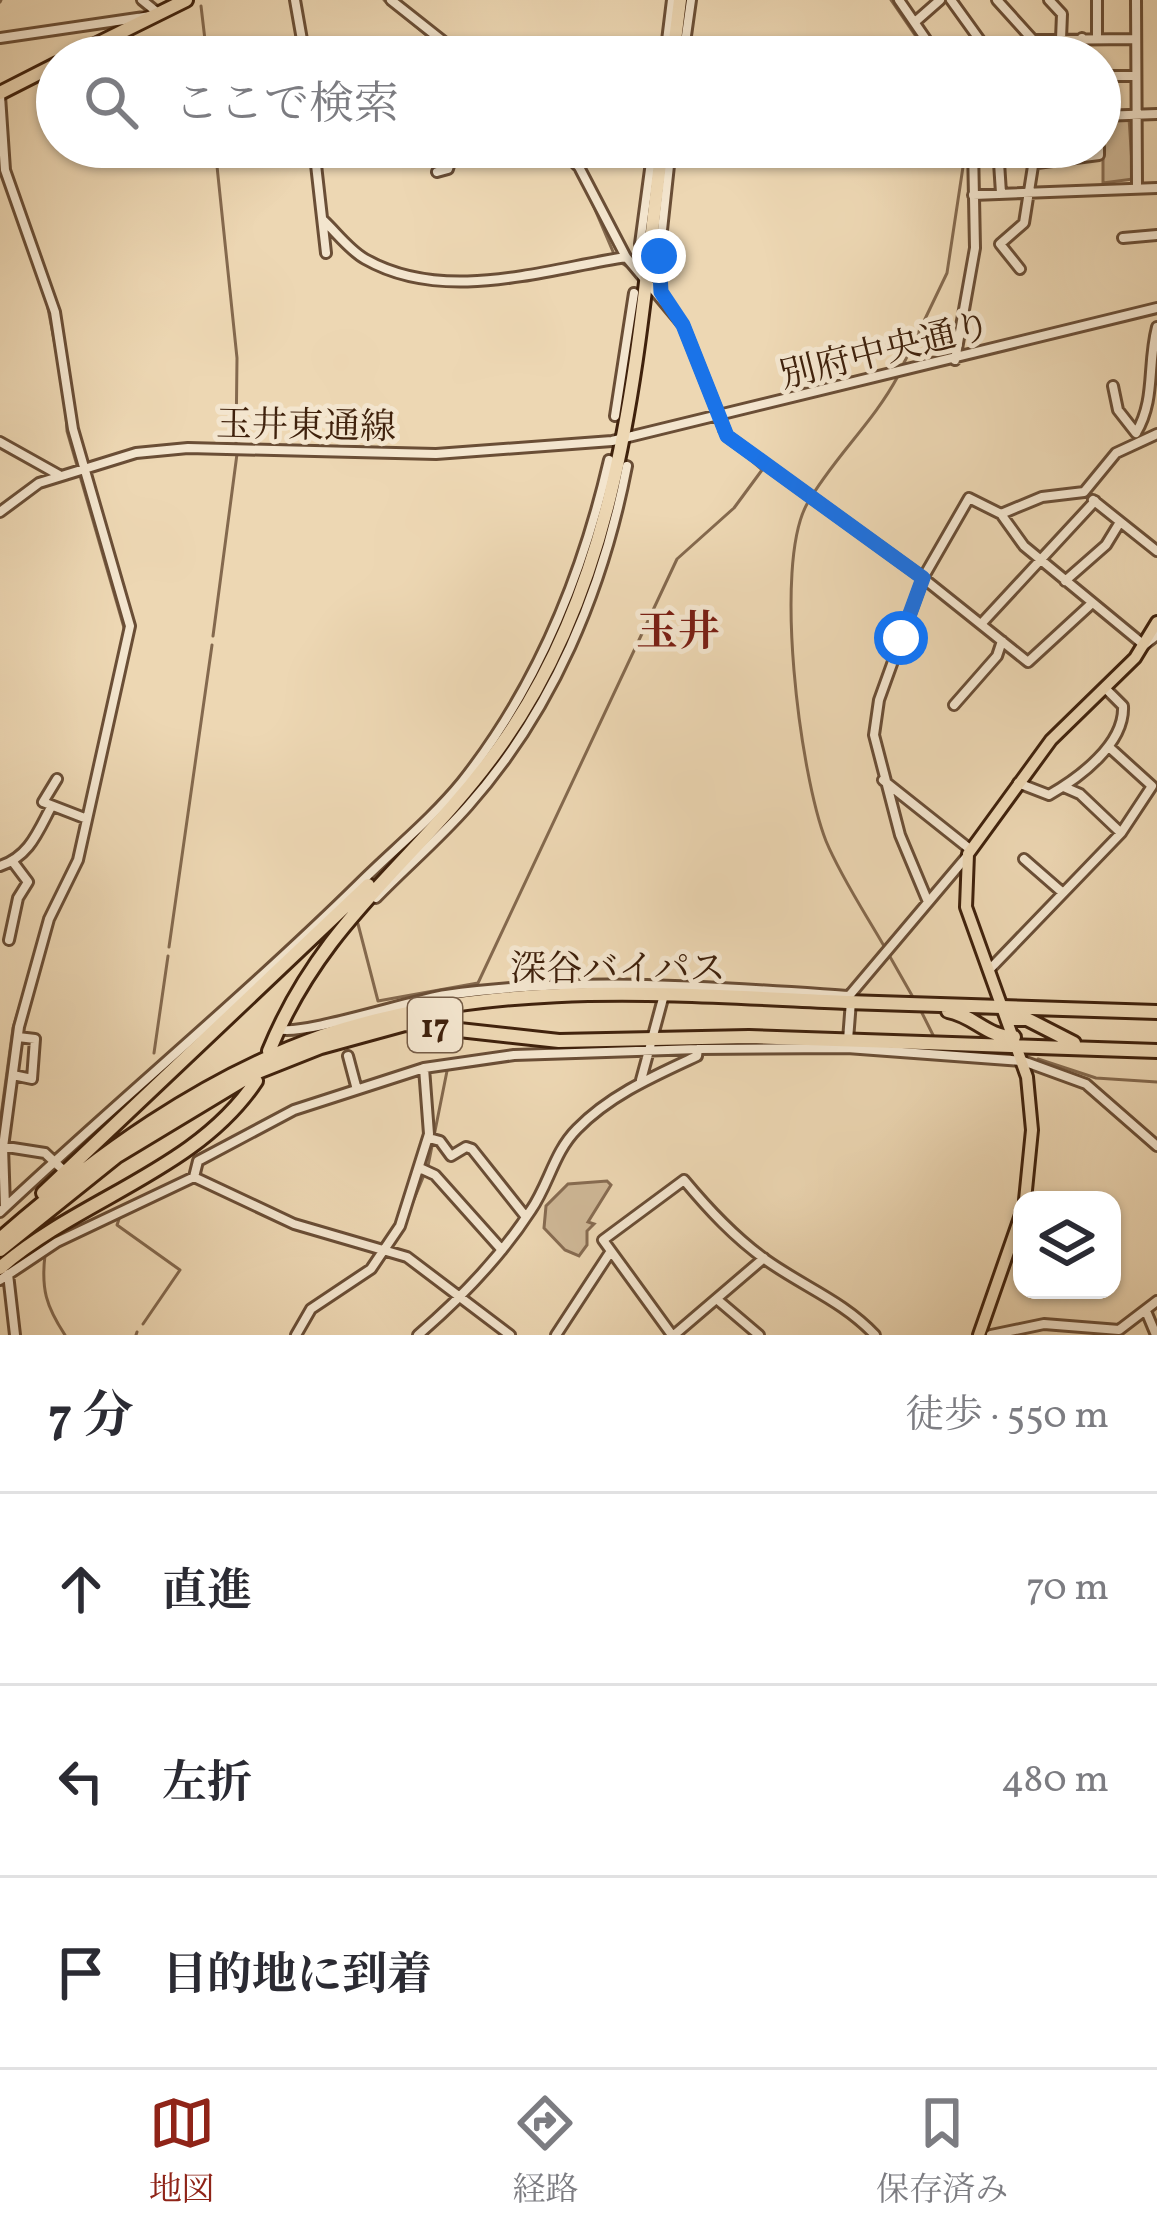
<!DOCTYPE html>
<html lang="ja">
<meta charset="utf-8">
<style>
body{margin:0;font-family:Vollkorn,"Noto Serif JP",serif;background:#f7f7f7;color:#2b2b33}
.controls{position:absolute;right:36px;bottom:36px;display:grid;overflow:hidden;border-radius:24px;box-shadow:0 3px 9px #0004}
.controls button{width:108px;height:108px;display:grid;place-items:center;padding:0;border:0;border-bottom:3px solid #e1e1e2;background:#fff;color:#2b2b33;font:60px sans-serif}
.stop{position:absolute;width:36px;height:36px;margin:-27px;border:9px solid #1a73e8;border-radius:50%;background:#fff}
.stop.end{background:#1a73e8;border-color:#fff;box-shadow:0 3px 12px #0008}
.list{margin:0;padding:0;list-style:none}
h2{display:flex;justify-content:space-between;align-items:center;height:156px;margin:0;padding:0 48px;font-size:51px}
h2 small{font-size:39px;font-weight:400;color:#7c7c81}
.list li{display:grid;grid-template-columns:78px 1fr auto;gap:36px;align-items:center;box-sizing:border-box;height:192px;padding:0 48px;border-top:3px solid #e1e1e2}
.list b{display:block;font-size:45px;white-space:nowrap}
.list em{font-size:39px;font-style:normal;color:#7c7c81}
.icon{flex:none;width:66px;height:66px;fill:none;stroke:currentColor;stroke-width:2;stroke-linecap:round;stroke-linejoin:round}
.map{position:relative;flex:none;width:1157px;height:1335px;overflow:hidden}
.search{position:absolute;background:#fff;box-shadow:0 3px 9px #0004;left:36px;right:36px;top:36px;height:132px;display:flex;align-items:center;gap:30px;box-sizing:border-box;padding:0 42px;border-radius:66px;color:#7c7c81;font-size:45px}
.sheet{height:732px;background:#fff}
nav{display:flex;justify-content:space-around;align-items:center;box-sizing:border-box;height:168px;border-top:3px solid #e1e1e2;background:#fff;font-size:33px;color:#7c7c81}
nav a{display:grid;justify-items:center;gap:6px}
nav .on{color:#8f2418}
.map>svg:first-child{display:block}
</style>
<div class="map">
<svg width="1157" height="1335" viewBox="0 0 1157 1335">
<rect width="100%" height="100%" fill="#edd7b3"/>
<filter id="stains"><feTurbulence type="fractalNoise" baseFrequency=".00167" numOctaves="4"/><feColorMatrix values="0 0 0 0 .2 0 0 0 0 .09 0 0 0 0 .02 0 0 0 .5 -.17"/></filter>
<radialGradient id="worn" r=".72"><stop offset=".6" stop-color="#630" stop-opacity="0"/><stop offset="1" stop-color="#630" stop-opacity=".3"/></radialGradient>
<path fill="#cfb897" stroke="#876c52" stroke-width="3" d="M1129 118 1133 179 1103 183V122Z
M607 1181 611 1185 588 1222 594 1224 587 1231V1245L579 1256 565 1250 544 1228 546 1206 568 1184Z"/>
<g fill="none" stroke-linecap="round" stroke-linejoin="round">
<path stroke="#84694e" stroke-width="3" d="M384 0 453 57
M891 0 930 57
M0 2 1 0
M201 6 207 57
M215 147 237 358 236 444
M585 186 614 254
M8 190 29 249
M620 262 631 269
M46 298 60 371
M692 359 712 411
M902 367 947 273 966 147
M65 398 67 431 125 631
M213 636 237 454
M358 924 378 1001 478 983 677 559 734 508 762 470 719 432
M884 946C865 913 841 877 826 841 800 775 773 565 807 504 833 458 873 423 898 376
M169 947 212 645
M889 955 914 999
M919 1007 936 1041
M154 1053 168 956
M980 1054 1004 1055
M1038 1059 1096 1078 1157 1082
M0 1123 13 1028 49 911
M428 1166 447 1071
M119 1219 117 1225 180 1270 143 1324
M405 1221 424 1175
M38 1247 45 1255C41 1289 46 1306 65 1335
M136 1335 137 1332"/>
<g stroke="#6a4e36" stroke-width="14">
<path id="minor" d="M142 0 158 13
M295 0 305 57
M391 0 463 57
M899 0 938 57
M951 0 992 57
M997 0 1033 40V57
M1049 0 1062 14 1061 39
M1136 0 1137 184
M915 22 940 0
M0 38 151 16
M1082 38 1083 57
M1097 38V0
M1033 40 1135 39
M665 57 672 0
M683 57 691 0
M1100 76H1135
M0 96 5 170 55 312 73 429 130 626 78 860 49 919 19 1027 3 1147 5 1207
M1100 116 1157 114
M314 147 326 253
M559 147 579 167 626 257 683 325 727 436 923 578 1028 662 1090 605
M998 147 1001 193
M1037 163 1099 155V147
M437 172 448 169 455 147
M973 195 1157 188
M323 220C336 232 349 250 365 259 444 304 542 270 626 257
M1123 238 1157 235
M640 244 653 147
M1020 269 1000 244 1024 223 1036 147
M661 292 658 267 671 147
M955 360 975 248 973 147
M1113 386 1118 410 1136 433
M615 416 634 293
M1136 433C1156 399 1147 366 1157 327
M0 442 59 475
M1093 500 1157 551
M0 512 39 483 136 453 188 448 436 454 612 441 1157 308
M1001 514 1042 497 1084 492 1116 453 1157 434
M1065 581 1106 545 1120 522
M982 623 1095 501
M954 705 997 656 1002 641
M57 779 43 802 87 819
M883 780 971 850
M1018 783 1049 795C1079 778 1125 744 1123 706L1105 688
M1064 787 1080 794 1121 833
M1024 859 1063 893
M0 866C28 857 37 834 50 809
M376 898C406 867 439 839 468 806 553 710 603 590 627 466
M928 902 900 835 874 735 879 700 923 578 969 498 1001 514 1024 546 1144 645 1157 635
M9 940 18 898 28 882 13 862
M989 970 1121 833 1152 786 1109 747
M849 996 968 855
M278 1029C300 1037 411 1000 446 995 580 976 714 987 849 996
M848 1040 851 1001
M348 1056 356 1086
M13 1075 32 1079 35 1039 18 1037
M641 1080 665 991
M429 1138 440 1141 451 1156 466 1147 472 1149 526 1217
M0 1146 45 1153 62 1169
M422 1169 435 1175 502 1250
M194 1177 294 1224 407 1257 510 1335
M0 1212C118 1101 243 998 358 885 392 851 432 819 462 782 537 687 582 577 609 460
M8 1274 15 1335
M0 1280 57 1242 194 1177 198 1161 294 1110 424 1068 514 1055 698 1049 847 1048 1023 1061 1086 1084 1157 1146
M719 1301 759 1335
M1146 1311 1156 1335
M296 1335 311 1309 371 1269 400 1226 429 1134 424 1068
M418 1335C461 1298 500 1258 531 1210 549 1184 554 1152 577 1129 610 1095 654 1076 697 1056L698 1049
M556 1335 609 1254
M672 1335 603 1240 684 1180C709 1210 734 1237 766 1260 804 1287 843 1301 875 1335
M674 1335 764 1258
M991 1335 1044 1324 1119 1330 1157 1301"/>
</g>
<g stroke="#3f210c" stroke-width="16">
<path id="major" d="M1025 1200 1032 1130 1027 1077 966 907 968 854 1051 740 1135 658 1157 622
M979 1335 1022 1212"/>
</g>
<g stroke="#3f210c" stroke-width="18">
<path id="highway" d="M71 57 186 0
M673 57 680 0
M0 93 57 64
M948 1011C975 1016 986 1037 1014 1037
M1008 1019H1027L1074 1043
M269 1051C324 916 419 860 499 748 626 571 636 355 662 147
M43 1193 368 885
M0 1239C95 1156 202 1078 322 1036 494 978 669 994 847 1002 950 1006 1054 1008 1157 1012
M0 1250 117 1156 253 1074 321 1047 405 1024 559 1041 749 1037 1157 1051
M0 1268C80 1198 196 1171 256 1081"/>
</g>
<use href="#minor" stroke="#f3e5ce" stroke-width="8"/>
<use href="#major" stroke="#edd7b3" stroke-width="10"/>
<use href="#highway" stroke="#edd7b3" stroke-width="12"/>
</g>
<g fill="none" stroke-linecap="round" stroke-linejoin="round">
<path stroke="#1a73e8" stroke-width="15" d="M659 256 661 292 683 325 727 436 923 578 901 638"/>
</g>
<g text-anchor="middle" stroke-width="10" stroke-linejoin="round" paint-order="stroke">
<rect fill="#f3e5ce" stroke="#755c46" stroke-width="3" x="408" y="998" width="54" height="54" rx="9"/>
<g font-size="33" font-weight="bold" fill="#3f210c">
<text x="435" y="1037">17</text>
</g>
<g font-size="36" fill="#3f210c" stroke="#f3e5ce">
<text transform="translate(885 349) rotate(-14)" y="13">別府中央通り</text>
<text transform="translate(306 424) rotate(1)" y="13">玉井東通線</text>
<text x="618" y="980">深谷バイパス</text>
</g>
<g font-size="42" font-weight="bold" fill="#7a1f14" stroke="#f3e5ce">
<text x="678" y="645">玉井</text>
</g>
</g>
<rect width="100%" height="100%" filter="url(#stains)"/>
<rect width="100%" height="100%" fill="url(#worn)"/>
</svg>
<div class="controls">
<button><svg class="icon" aria-label="layers" viewBox="0 0 24 24"><path d="M12 4l9 5-9 5-9-5zM3 14l9 5 9-5"/></svg></button>
</div>
<div class="stop" style="left:901px;top:638px"></div>
<div class="stop end" style="left:659px;top:256px"></div>
<div class="search"><svg class="icon" aria-label="search" viewBox="0 0 24 24"><circle cx="10" cy="10" r="6"/><path d="M15 15l6 6"/></svg>ここで検索</div>
</div>
<section class="sheet">
<h2>7 分<small>徒歩 · 550 m</small></h2>
<ul class="list">
<li><svg class="icon" aria-label="ahead" viewBox="0 0 24 24"><path d="M12 20V5M6 11l6-6 6 6"/></svg><div><b>直進</b></div><em>70 m</em></li>
<li><svg class="icon" aria-label="left" viewBox="0 0 24 24"><path d="M17 20v-9H6M10 6l-5 5 5 5"/></svg><div><b>左折</b></div><em>480 m</em></li>
<li><svg class="icon" aria-label="arrive" viewBox="0 0 24 24"><path d="M6 21V4h12l-3 4 3 4H6"/></svg><div><b>目的地に到着</b></div></li>
</ul>
</section>
<nav>
<a class="on"><svg class="icon" aria-label="map" viewBox="0 0 24 24"><path d="M3 6l6-2 6 2 6-2v14l-6 2-6-2-6 2zM9 4v14M15 6v14"/></svg>地図</a>
<a><svg class="icon" aria-label="directions" viewBox="0 0 24 24"><path d="M12 3l9 9-9 9-9-9zM9 14v-3h6M13 9l2 2-2 2"/></svg>経路</a>
<a><svg class="icon" aria-label="saved" viewBox="0 0 24 24"><path d="M7 4h10v16l-5-4-5 4z"/></svg>保存済み</a>
</nav>
